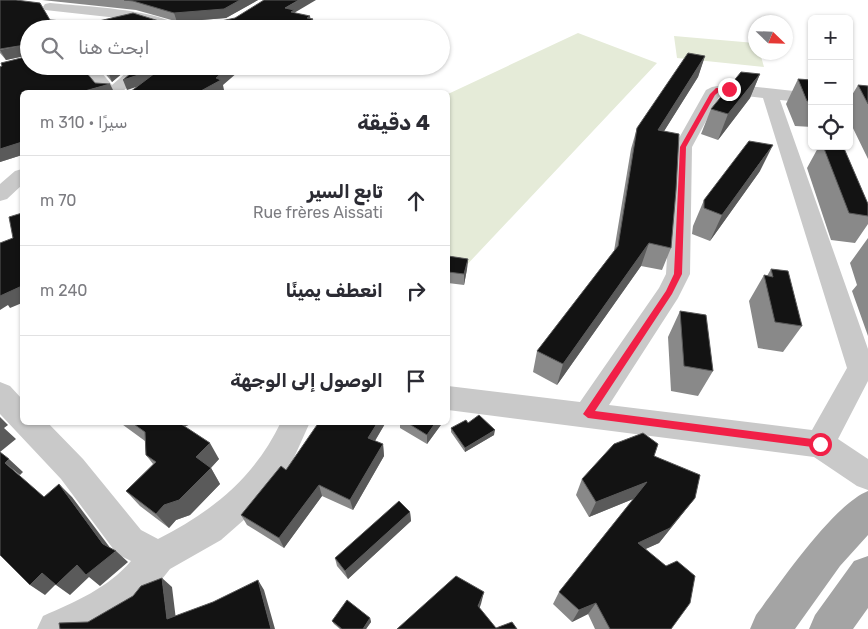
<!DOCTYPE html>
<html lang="ar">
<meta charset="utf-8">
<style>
body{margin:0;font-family:Rubik,Cairo,sans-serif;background:#f7f7f7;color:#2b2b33;direction:rtl}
.controls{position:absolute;right:15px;top:15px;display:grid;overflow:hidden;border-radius:8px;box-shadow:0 1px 4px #0004}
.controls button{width:45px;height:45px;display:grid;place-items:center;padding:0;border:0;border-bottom:1px solid #e1e1e2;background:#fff;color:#2b2b33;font:25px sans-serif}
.compass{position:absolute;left:748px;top:15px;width:45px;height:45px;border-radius:50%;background:#fff;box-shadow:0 1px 4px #0004;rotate:113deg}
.stop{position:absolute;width:15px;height:15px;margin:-11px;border:4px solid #f12047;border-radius:50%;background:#fff}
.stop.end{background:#f12047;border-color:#fff;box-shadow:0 1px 5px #0008}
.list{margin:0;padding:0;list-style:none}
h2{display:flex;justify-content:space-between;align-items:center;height:65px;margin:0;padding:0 20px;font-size:21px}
h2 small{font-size:16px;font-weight:400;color:#7c7c81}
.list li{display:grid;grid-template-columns:32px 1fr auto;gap:15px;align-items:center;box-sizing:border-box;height:90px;padding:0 20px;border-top:1px solid #e1e1e2}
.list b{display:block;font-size:19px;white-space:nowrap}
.list p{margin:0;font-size:16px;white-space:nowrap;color:#7c7c81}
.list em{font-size:16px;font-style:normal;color:#7c7c81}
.icon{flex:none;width:28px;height:28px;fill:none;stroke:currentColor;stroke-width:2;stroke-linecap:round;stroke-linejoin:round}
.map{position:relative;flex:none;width:868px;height:629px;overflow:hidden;direction:ltr}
.search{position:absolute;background:#fff;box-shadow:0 1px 4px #0004;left:20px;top:20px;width:430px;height:55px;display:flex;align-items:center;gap:12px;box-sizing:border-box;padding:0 18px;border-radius:28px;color:#7c7c81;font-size:19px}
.panel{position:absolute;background:#fff;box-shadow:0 1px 4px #0004;left:20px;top:90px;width:430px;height:335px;border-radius:8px;direction:rtl}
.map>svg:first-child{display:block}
</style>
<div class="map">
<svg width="868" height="629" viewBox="0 0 868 629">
<rect width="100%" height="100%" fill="#fff"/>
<path fill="#e5ebd8" d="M578 33 657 63 462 270 448 265V94Z
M674 36 755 43 756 52 760 53 764 67 677 58Z"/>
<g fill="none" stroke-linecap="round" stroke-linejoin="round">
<path fill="#c9c9c9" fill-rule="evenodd" d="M50 3C77 6 166 9 182 29H165L136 20 45 10 43 7 45 4Z
M80 66H96L112 85 134 66H152L122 92H101Z
M729 84 812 93V103L780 100 868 349V381L838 439 868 459V490L857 486 814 457 448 410V386L580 402 659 288 666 274 674 147 706 90 712 87ZM729 94 763 98 847 368 812 430 609 405 678 298 690 274 692 147 719 97Z
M22 169V185L7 199 0 201V184L15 171Z
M0 382 10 386 22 399V422H47L83 459 141 530 158 539C213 511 254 478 281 422H310L288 471 263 503 221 540 170 569 143 603 100 629H37L43 616C75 602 108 588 131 561L117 554 61 479 0 414Z"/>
<path fill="#a4a4a4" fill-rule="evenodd" d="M868 491V535L840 566 795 629H750L756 615C780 583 833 505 868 491Z
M868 556V608L853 629H809L815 615 854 561Z"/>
</g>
<path fill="#898989" d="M0 0 69 28 159 21H175L136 10 42 0H258L226 18 187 21H221L295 13 313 19 314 29H29L22 92V155L0 162V67L25 57V56L6 60 0 53Z
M705 56 698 77 664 131 671 248 662 270 641 266 557 385 533 372 537 351 614 251 631 149 637 128Z
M99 66H131L112 82Z
M760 74 750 98 718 140 701 134 711 109Z
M798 79 812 80V127L795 126 786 104Z
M858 85 868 86V159L849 120V100Z
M819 146H843L868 204V224L855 243 831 240 807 168Z
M760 171 710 241 692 234 693 226 704 200Z
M868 238V336L852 291 857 285 850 263Z
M448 256 468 259 467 269 464 285 448 283Z
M771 269 802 326 783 352 758 348 749 301 764 275 767 276Z
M680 311 713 371 698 396 671 391 668 337Z
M119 422H196L184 427 219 459 211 468 220 484 190 515 176 520 169 528 140 506 126 491 153 464 146 455 145 441Z
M386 422 375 441 383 444 384 456 353 510 322 496 284 548 247 525 241 515 286 470Z
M400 422H443L427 444 400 428Z
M468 423 494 435 465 452 451 432V428Z
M654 456 695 498 659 543 645 549 671 629H595L588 614 572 622 553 604 559 592 633 499 589 517 576 495 582 479Z
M410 512 411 521 348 579 337 566 335 558Z
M370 618 371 622 366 629H340L334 624 332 621Z"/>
<path fill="#5a5a5a" d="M240 0H258L226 18 177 22 174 13Z
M299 0H316L294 13 295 19 285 8Z
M310 16 311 21 313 19 314 29H300L307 18Z
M25 45 29 55 6 60 0 50Z
M705 56 698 77 651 152 658 130Z
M115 66H131L112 82 108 72Z
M230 66H245L223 85 224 90 220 92H199Z
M163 67 167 77 127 90 123 80Z
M760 74 750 98 718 140 728 114Z
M110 84 114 92H81Z
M22 142V155L0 162V149Z
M773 145 760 171 710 241 722 215Z
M649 243 641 266 557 385 563 364Z
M468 259 467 269 464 285V274Z
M22 286V303L10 308 8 305 0 310V294Z
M0 417 8 425 4 428 16 439 0 452Z
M170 422H196L175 430Z
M378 422H386L370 449 368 438Z
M436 422H443L427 444V435Z
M495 430 494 435 465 452V448Z
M210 443 219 459 206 473 196 457Z
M383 444 384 456 353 510 350 500Z
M9 459 23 472 20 475 5 463Z
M211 468 220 484 190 515 176 520 169 528 156 514 164 505Z
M647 482 638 497 589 517 596 502Z
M59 484 72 497 114 553 116 551 128 562 100 586 89 577 70 595 56 585 77 565 103 544Z
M319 485 322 496 284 548 279 538Z
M695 498 659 543 628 557 638 543Z
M410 512 411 521 348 579 345 571Z
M42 573 57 583 45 595 30 585Z
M162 578 172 587 177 628 167 619Z
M258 580 264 590 275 629H271Z
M484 592 481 604 476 618 478 606Z
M596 603 588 614 572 622 579 610Z
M370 618 371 622 366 629H363Z"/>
<path fill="#131313" stroke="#5a5a5a" d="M0 0H16L40 3 50 20 63 21 69 28 133 13 159 21H221L235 18 264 0H299L285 8 294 10 291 12 310 16 307 18 313 19 300 29H29V66H81L95 83 110 84 81 92H22V142L0 149V67L2 66 1 63 25 57V45L0 49Z
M124 0H240L224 9 174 13 133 1Z
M688 53 705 56 658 130 679 134 676 190 671 248 649 243 563 364 537 351 618 246 637 128Z
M103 66H115L108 72Z
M139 66H230L216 78 221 80 199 92H200H130L163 67 123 80Z
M741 72 760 74 728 114 711 109Z
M798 79 812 80V101H807Z
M858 85 868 86V104Z
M749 141 773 145 722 215 704 208V200Z
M823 146H843L868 204V216L849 213Z
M22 213V250L21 251 22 255V286L0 296V243L13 238 9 217Z
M448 256 468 259 464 274 448 272Z
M771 269 788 271 802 326 775 322 764 275 773 277Z
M680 311 706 315 713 371 684 366Z
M479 415 495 430 465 448 451 428 466 420 468 423Z
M131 422H178L210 443 196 457 211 468 179 500 164 505 156 514 126 491 156 462 146 455 145 432Z
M319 422H378L368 438 383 444 350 500 319 485 279 538 241 515 281 466 286 470Z
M406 422H436L427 435Z
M643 433 658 444 654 456 700 475 695 498 670 528 638 543 666 566 677 561 695 576 690 603 671 629H610L596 603 579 610 559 592 647 482 596 502 582 479 614 444Z
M0 452 9 459 5 463 44 497 59 484 103 544 116 551 86 575 77 565 56 585 42 573 30 585 0 555Z
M399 501 410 512 345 571 335 558Z
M456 576 484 592 478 606 496 628 512 622 517 629H397Z
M162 578 167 619 213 602 258 580 271 629H60L59 623 88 622 133 596 141 586Z
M347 600 370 618 363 629H342L332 621Z"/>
<path fill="#f12047" d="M716 88 732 89 720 91 715 95 686 147 682 274 672 294 595 411 820 440 825 444 820 448 588 418 583 414 666 291 674 274 680 147 710 94Z"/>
</svg>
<div class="controls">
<button>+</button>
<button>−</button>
<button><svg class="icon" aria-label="locate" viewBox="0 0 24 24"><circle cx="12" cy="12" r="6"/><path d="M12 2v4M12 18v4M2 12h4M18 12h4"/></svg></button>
</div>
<svg class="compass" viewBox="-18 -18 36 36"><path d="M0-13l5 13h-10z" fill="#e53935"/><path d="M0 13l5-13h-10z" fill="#7c7c81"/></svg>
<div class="stop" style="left:820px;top:444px"></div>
<div class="stop end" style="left:729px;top:89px"></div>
<div class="search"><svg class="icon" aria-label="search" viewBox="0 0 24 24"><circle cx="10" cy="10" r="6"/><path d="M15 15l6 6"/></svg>ابحث هنا</div>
<section class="panel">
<h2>4 دقيقة<small>سيرًا · 310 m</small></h2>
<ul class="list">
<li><svg class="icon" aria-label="ahead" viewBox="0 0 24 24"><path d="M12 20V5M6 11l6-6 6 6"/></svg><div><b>تابع السير</b><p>Rue frères Aissati</p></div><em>70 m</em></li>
<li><svg class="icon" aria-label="right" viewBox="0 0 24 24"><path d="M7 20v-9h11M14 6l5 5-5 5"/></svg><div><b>انعطف يمينًا</b></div><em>240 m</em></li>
<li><svg class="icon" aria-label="arrive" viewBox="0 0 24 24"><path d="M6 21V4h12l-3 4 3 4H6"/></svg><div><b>الوصول إلى الوجهة</b></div></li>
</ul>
</section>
</div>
